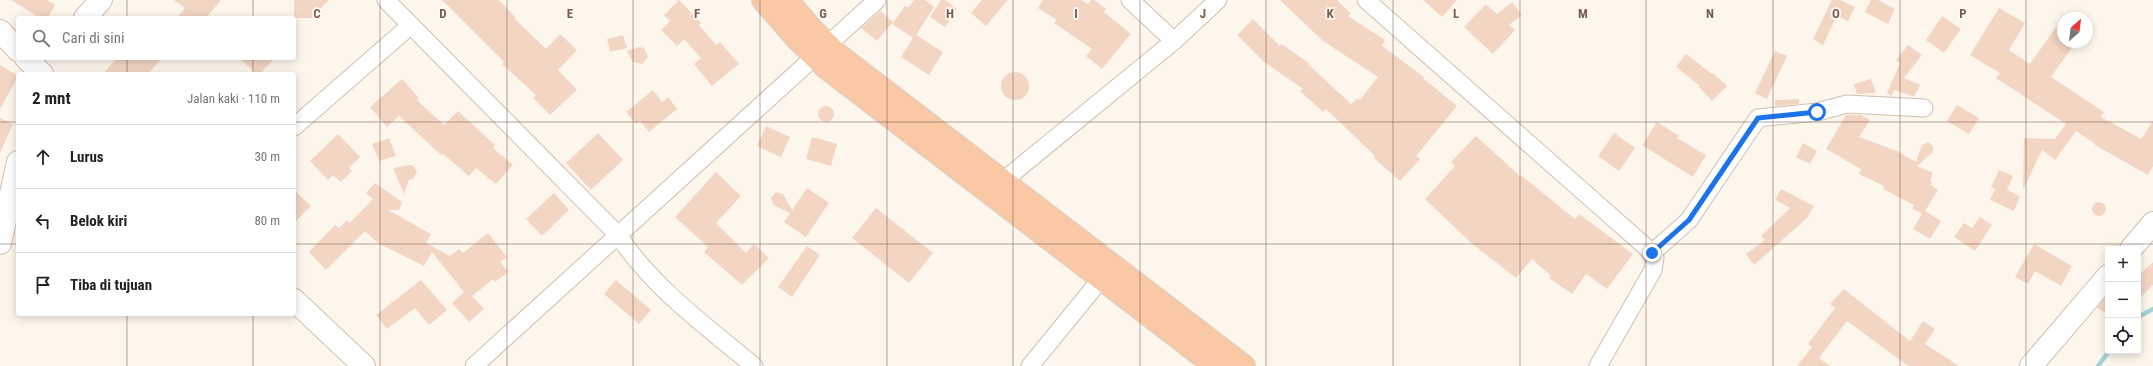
<!DOCTYPE html>
<html lang="id">
<meta charset="utf-8">
<style>
body{margin:0;font-family:"Roboto Condensed",sans-serif;background:#f2f2f2;color:#222}
.controls{position:absolute;right:12px;bottom:12px;display:grid;overflow:hidden;border-radius:4px;box-shadow:0 2px 10px #0003}
.controls button{width:36px;height:36px;display:grid;place-items:center;padding:0;border:0;border-bottom:1px solid #e0e0e0;background:#fff;color:#222;font:20px sans-serif}
.compass{position:absolute;left:2057px;top:12px;width:36px;height:36px;border-radius:50%;background:#fff;box-shadow:0 2px 10px #0003;rotate:28deg}
.stop{position:absolute;width:12px;height:12px;margin:-9px;border:3px solid #1a73e8;border-radius:50%;background:#fff}
.stop.end{background:#1a73e8;border-color:#fff;box-shadow:0 1px 4px #0008}
.list{margin:0;padding:0;list-style:none}
h2{display:flex;justify-content:space-between;align-items:center;height:52px;margin:0;padding:0 16px;font-size:17px}
h2 small{font-size:13px;font-weight:400;color:#767676}
.list li{display:grid;grid-template-columns:26px 1fr auto;gap:12px;align-items:center;box-sizing:border-box;height:64px;padding:0 16px;border-top:1px solid #e0e0e0}
.list b{display:block;font-size:15px;white-space:nowrap}
.list em{font-size:13px;font-style:normal;color:#767676}
.icon{flex:none;width:22px;height:22px;fill:none;stroke:currentColor;stroke-width:2;stroke-linecap:round;stroke-linejoin:round}
.map{position:relative;flex:none;width:2153px;height:366px;overflow:hidden}
.search{position:absolute;background:#fff;box-shadow:0 2px 10px #0003;left:16px;top:16px;width:280px;height:44px;display:flex;align-items:center;gap:10px;box-sizing:border-box;padding:0 14px;border-radius:4px;color:#767676;font-size:15px}
.panel{position:absolute;background:#fff;box-shadow:0 2px 10px #0003;left:16px;top:72px;width:280px;height:244px;border-radius:4px}
.map>svg:first-child{display:block}
</style>
<div class="map">
<svg width="2153" height="366" viewBox="0 0 2153 366">
<rect width="100%" height="100%" fill="#fdf6ec"/>
<g fill="none" stroke-linecap="round" stroke-linejoin="round">
<path stroke="#a5d3da" stroke-width="4.5" d="M2138 317 2153 309
M2098 366 2109 351"/>
</g>
<path fill="#f3d5c3" d="M11 0H47L55 5 48 18H40Z
M174 0H221L206 18H177L185 8Z
M294 0H329L311 18H294Z
M442 0H499L516 18 515 19 546 49 560 34 577 50 558 70 577 90 550 115 533 98 536 95 502 64 504 62Z
M679 0 701 23 699 25 716 45 720 42 739 64 712 86 694 64 701 58 684 39 677 46 661 30 670 21 664 15Z
M914 0H925L934 7 916 35 943 52 929 75 901 57 913 38 892 24 905 6 908 8Z
M941 0H945L957 9 945 27 930 17Z
M982 0H1008L986 26 971 13Z
M1043 0H1081L1088 4 1091 0H1094L1106 9 1104 12 1131 34 1102 69 1086 56 1092 49 1054 23 1057 20 1038 8Z
M1280 0H1337L1351 14 1348 16 1385 40 1382 46 1424 77 1423 78 1457 106 1416 156 1420 159 1400 181 1374 158 1375 156 1326 109 1323 112 1300 91 1303 89 1263 61 1237 35 1253 19 1280 46 1281 44 1309 63 1308 64 1351 104 1358 98 1360 100 1378 77 1323 41Z
M1423 0H1457L1442 17Z
M1832 0H1840L1855 7 1848 21 1837 16 1823 45 1813 39Z
M1871 0H1878L1895 9 1888 24 1865 12Z
M1512 2 1522 15 1509 25 1515 30 1493 54 1464 27 1486 4 1497 14Z
M1999 8 2025 23 2009 50 2030 64 2063 17V42H2076L2051 77 2104 112 2101 117 2141 139 2153 121V166L2148 175 2095 145V144L2076 131 2055 160 2042 150 2023 190 2024 138 2055 139 2066 124 1996 78 2000 73 1970 55Z
M880 11 893 22 877 41 861 28Z
M1942 16 1961 29 1944 53 1926 40Z
M623 35 627 48 610 52 607 39Z
M1908 45 1922 55 1904 78 1920 85 1914 97 1895 90 1891 96 1887 93 1900 63 1896 60Z
M639 47 644 48 648 57 642 64 633 62 627 51Z
M1775 51 1787 56 1767 99 1755 93Z
M1686 54 1712 74 1713 73 1727 86 1712 101 1699 87 1700 86 1676 67Z
M117 58H162L148 74H103Z
M239 58H275L260 74H257Z
M0 65 18 76 0 109Z
M1001 86a14 14 0 1 1 28 0a14 14 0 1 1-28 0Z
M402 79 419 98 417 100 444 125 458 111 495 145 493 148 513 165 496 184 476 168 469 176 443 154 441 155 399 116 387 127 370 107Z
M1871 79 1876 93 1857 94 1854 84Z
M653 90 662 102 668 97 677 109 649 132 640 121 636 124 626 112Z
M1799 99V104L1775 106V100Z
M1957 105 1979 118 1969 134 1947 121Z
M818 114a8 8 0 1 1 16 0a8 8 0 1 1-16 0Z
M1846 115H1861L1870 120 1859 137 1897 151 1916 162 1922 145 1928 142 1933 146V152L1917 166 1933 173 1930 180 1932 182 1931 185 1938 190 1925 211 1941 221 1930 239 1913 229 1922 214 1912 208 1914 205 1883 189 1884 186 1859 174 1861 169 1826 149Z
M0 118 13 124 0 153Z
M1657 122 1679 136 1677 138 1706 155 1693 177 1642 145Z
M766 126 790 137 781 157 757 146Z
M598 133 623 160 591 190 566 163Z
M1614 133 1635 148 1619 171 1598 156Z
M338 134 360 157 349 168 352 171 341 182 333 175 328 180 310 161Z
M1476 136 1520 176 1521 175 1575 219 1579 214 1633 254 1607 289 1586 274 1572 294 1549 278 1551 276 1532 259 1516 278 1470 242 1425 199 1455 166 1451 162Z
M812 137 837 144 831 166 806 159Z
M389 138 396 156 379 161 372 144Z
M1803 143 1817 151 1810 164 1796 157Z
M410 165 414 166 417 173 413 179 409 180 404 194 393 168Z
M1999 170 2013 176 2007 190 2020 196 2014 211 1990 200 1995 189 1991 187Z
M716 172 741 196 716 223 746 253 754 244 769 258 742 285 704 252 708 247 675 217Z
M375 183 402 202 399 210H388L431 234 426 243 450 256 459 249 463 253 488 233 507 257 500 262 508 272 495 282 493 279 472 296 484 309 469 322 452 303 464 292 432 252 424 266 378 243 365 231 326 270 309 252 335 225 339 228 347 220 350 223 373 199 366 193Z
M807 188 829 203 806 237 784 222 790 213 773 205 771 198 776 192 783 194 792 210Z
M1781 189 1814 206 1807 218 1754 265 1746 254 1765 240 1761 236 1790 208 1775 200Z
M294 190 311 206 294 223Z
M554 193 569 210 542 236 526 219Z
M2092 209a7 7 0 1 1 14 0a7 7 0 1 1-14 0Z
M876 208 933 253 909 283 852 238Z
M1980 217 1992 225 1975 251 1954 237 1964 223 1972 228Z
M2034 244 2072 266 2061 286 2035 271 2028 284 2015 277Z
M807 246 820 255 792 297 778 287Z
M2153 262V285L2138 300V276Z
M421 280 447 310 429 325 415 308 387 329 376 315Z
M616 280 651 310 639 324 604 294Z
M1844 289 1910 341 1923 321 1935 329 1925 344 1959 366H1908L1847 321 1819 358 1830 366H1797L1812 347 1808 344 1835 308 1830 304Z
M2108 295V314L2097 308Z"/>
<g fill="none" stroke-linecap="round" stroke-linejoin="round">
<g stroke="#d1beb0" stroke-width="19">
<path id="minor" d="M386 0 618 235C652 287 707 327 754 366
M1130 0 1174 41
M1366 0 1647 248 1655 258 1653 270 1598 366
M294 127 411 25
M1003 181 1174 41 1218 0
M1652 253 1689 220 1758 118 1817 112 1847 104 1924 108
M474 366 877 0
M1030 366 1101 279"/>
</g>
<g stroke="#d1beb0" stroke-width="24">
<path id="tertiary" d="M85 18 101 0
M0 31 18 50
M26 58 42 74
M0 243 18 162
M2131 249 2153 223
M294 300 364 366
M2031 366 2108 276"/>
</g>
<g stroke="#dad1cd" stroke-width="24">
<path id="trunk" d="M763 0 797 39 825 67 1215 366
M787 0 810 27 836 53 1244 366"/>
</g>
<use href="#minor" stroke="#fff" stroke-width="17"/>
<use href="#tertiary" stroke="#fff" stroke-width="22"/>
<use href="#trunk" stroke="#f9c8a4" stroke-width="22"/>
</g>
<g fill="none" stroke-linecap="round" stroke-linejoin="round">
<path stroke="#1a73e8" stroke-width="5" d="M1652 253 1689 220 1758 118 1817 112"/>
</g>
<path fill="none" stroke="#7a5c4d" stroke-width="1" stroke-opacity="0.55" d="M127 0V18M253 0V18M380 0V366M507 0V366M633 0V366M760 0V366M887 0V366M1013 0V366M1140 0V366M1266 0V366M1393 0V366M1520 0V366M1646 0V366M1773 0V366M1900 0V366M2026 0V366M127 58V74M253 58V74M0 122H18M294 122H2153M0 244H18M294 244H2153M127 314V366M253 314V366"/>
<g font-size="13" text-anchor="middle" font-weight="bold" fill="#7a5c4d" stroke="#fffaf3" stroke-width="3.5" stroke-linejoin="round" paint-order="stroke">
<text x="317" y="18">C</text>
<text x="443" y="18">D</text>
<text x="570" y="18">E</text>
<text x="697" y="18">F</text>
<text x="823" y="18">G</text>
<text x="950" y="18">H</text>
<text x="1076" y="18">I</text>
<text x="1203" y="18">J</text>
<text x="1330" y="18">K</text>
<text x="1456" y="18">L</text>
<text x="1583" y="18">M</text>
<text x="1710" y="18">N</text>
<text x="1836" y="18">O</text>
<text x="1963" y="18">P</text>
</g>
</svg>
<div class="controls">
<button>+</button>
<button>−</button>
<button><svg class="icon" aria-label="locate" viewBox="0 0 24 24"><circle cx="12" cy="12" r="6"/><path d="M12 2v4M12 18v4M2 12h4M18 12h4"/></svg></button>
</div>
<svg class="compass" viewBox="-18 -18 36 36"><path d="M0-13l5 13h-10z" fill="#e53935"/><path d="M0 13l5-13h-10z" fill="#767676"/></svg>
<div class="stop" style="left:1817px;top:112px"></div>
<div class="stop end" style="left:1652px;top:253px"></div>
<div class="search"><svg class="icon" aria-label="search" viewBox="0 0 24 24"><circle cx="10" cy="10" r="6"/><path d="M15 15l6 6"/></svg>Cari di sini</div>
<section class="panel">
<h2>2 mnt<small>Jalan kaki · 110 m</small></h2>
<ul class="list">
<li><svg class="icon" aria-label="ahead" viewBox="0 0 24 24"><path d="M12 20V5M6 11l6-6 6 6"/></svg><div><b>Lurus</b></div><em>30 m</em></li>
<li><svg class="icon" aria-label="left" viewBox="0 0 24 24"><path d="M17 20v-9H6M10 6l-5 5 5 5"/></svg><div><b>Belok kiri</b></div><em>80 m</em></li>
<li><svg class="icon" aria-label="arrive" viewBox="0 0 24 24"><path d="M6 21V4h12l-3 4 3 4H6"/></svg><div><b>Tiba di tujuan</b></div></li>
</ul>
</section>
</div>
